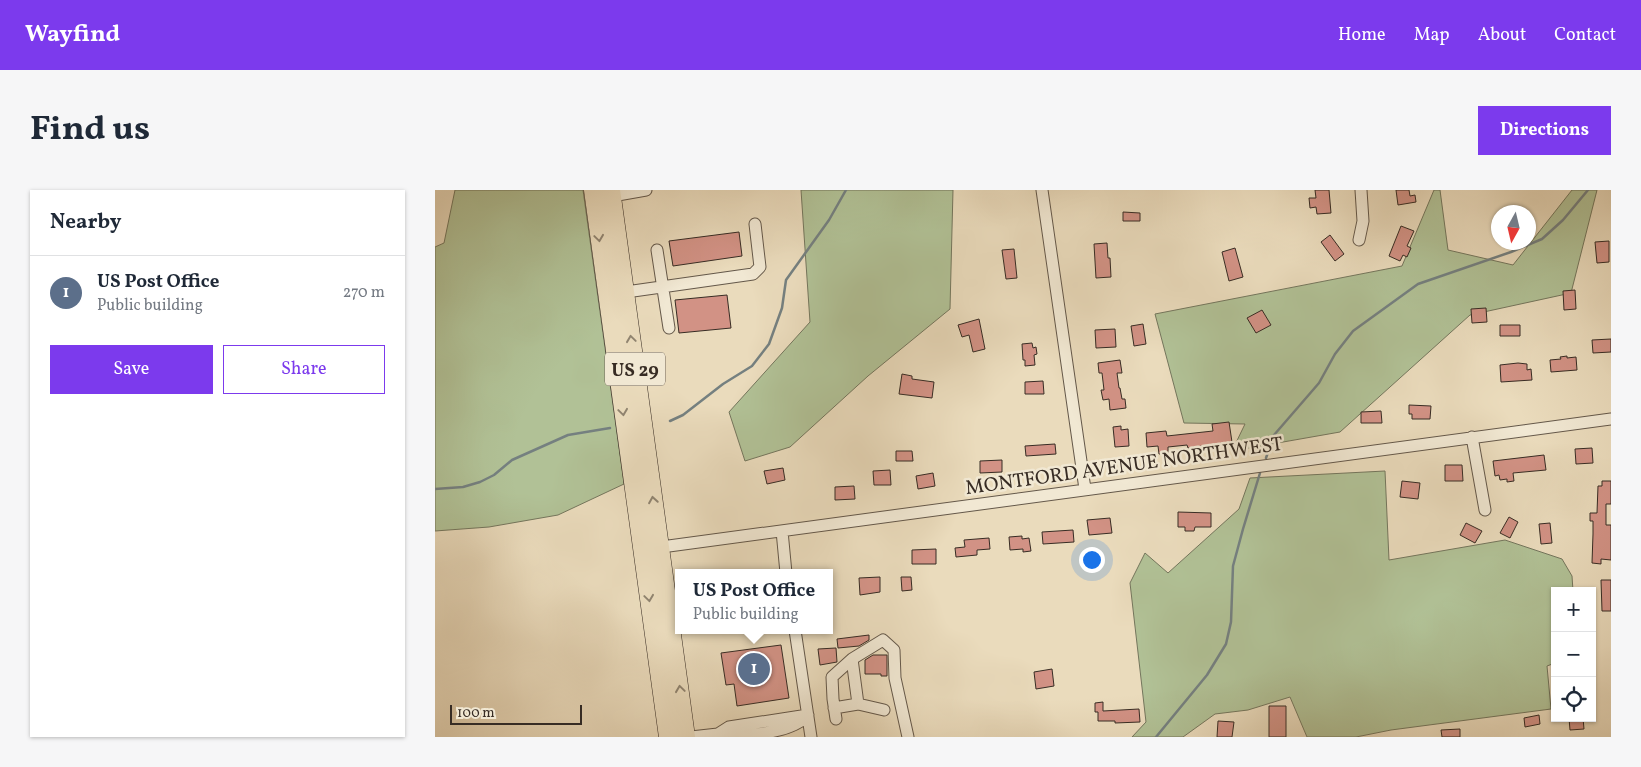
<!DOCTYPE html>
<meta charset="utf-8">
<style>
body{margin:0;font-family:Vollkorn,serif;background:#f6f6f7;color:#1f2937}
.controls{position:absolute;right:15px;bottom:15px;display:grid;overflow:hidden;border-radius:0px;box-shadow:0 1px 4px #0004}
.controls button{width:45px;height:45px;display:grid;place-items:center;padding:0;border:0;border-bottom:1px solid #e0e1e3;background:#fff;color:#1f2937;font:25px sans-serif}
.compass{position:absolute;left:1056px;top:15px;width:45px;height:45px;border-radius:50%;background:#fff;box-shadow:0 1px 4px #0004;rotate:188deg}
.scale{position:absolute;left:15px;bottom:12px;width:132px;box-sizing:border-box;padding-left:5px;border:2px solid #372c24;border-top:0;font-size:14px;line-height:18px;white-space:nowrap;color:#372c24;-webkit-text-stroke:4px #f1e8d3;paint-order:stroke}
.you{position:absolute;left:656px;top:369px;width:18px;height:18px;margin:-12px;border:4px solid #fff;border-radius:50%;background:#1a73e8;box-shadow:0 0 0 8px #1a73e833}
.badge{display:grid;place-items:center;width:32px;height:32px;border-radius:50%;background:#7c3aed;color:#fff;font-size:16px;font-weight:700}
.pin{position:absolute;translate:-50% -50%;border:2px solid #fff;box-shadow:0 1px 5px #0006}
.popup{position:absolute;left:240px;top:379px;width:158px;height:65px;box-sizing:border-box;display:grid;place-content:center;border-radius:0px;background:#fff;filter:drop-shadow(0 1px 4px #0005);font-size:16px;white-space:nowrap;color:#747a83}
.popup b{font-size:19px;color:#1f2937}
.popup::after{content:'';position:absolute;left:50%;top:100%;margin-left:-10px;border:10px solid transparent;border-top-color:#fff}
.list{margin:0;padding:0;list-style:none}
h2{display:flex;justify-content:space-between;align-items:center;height:65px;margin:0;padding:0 20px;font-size:21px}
h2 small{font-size:16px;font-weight:400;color:#747a83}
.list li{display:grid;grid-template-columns:32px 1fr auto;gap:15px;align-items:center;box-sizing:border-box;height:75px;padding:0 20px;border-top:1px solid #e0e1e3}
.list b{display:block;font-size:19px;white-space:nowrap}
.list p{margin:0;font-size:16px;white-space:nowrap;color:#747a83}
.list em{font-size:16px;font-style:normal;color:#747a83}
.actions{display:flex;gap:10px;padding:15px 20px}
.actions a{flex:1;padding:11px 0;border:1px solid #7c3aed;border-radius:0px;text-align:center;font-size:18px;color:#7c3aed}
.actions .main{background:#7c3aed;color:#fff}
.icon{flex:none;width:28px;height:28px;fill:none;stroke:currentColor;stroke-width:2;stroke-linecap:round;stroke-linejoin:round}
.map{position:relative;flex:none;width:1176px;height:547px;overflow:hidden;border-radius:0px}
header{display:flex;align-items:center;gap:30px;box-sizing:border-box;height:70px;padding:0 25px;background:#7c3aed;color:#fff}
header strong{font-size:24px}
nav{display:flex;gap:28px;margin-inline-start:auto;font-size:18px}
.intro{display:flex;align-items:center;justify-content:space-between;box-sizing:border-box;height:120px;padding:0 30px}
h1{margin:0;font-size:35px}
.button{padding:12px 22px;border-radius:0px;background:#7c3aed;color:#fff;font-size:18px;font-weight:700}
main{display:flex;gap:30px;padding:0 30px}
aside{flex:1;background:#fff;border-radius:0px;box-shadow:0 1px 4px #0004}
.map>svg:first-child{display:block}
</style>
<header>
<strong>Wayfind</strong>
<nav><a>Home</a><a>Map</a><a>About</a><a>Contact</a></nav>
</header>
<div class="intro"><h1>Find us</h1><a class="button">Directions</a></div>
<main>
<aside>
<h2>Nearby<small></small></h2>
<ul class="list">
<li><span class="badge" style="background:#5c6f8a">1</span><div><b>US Post Office</b><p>Public building</p></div><em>270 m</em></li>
</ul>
<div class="actions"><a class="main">Save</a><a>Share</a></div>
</aside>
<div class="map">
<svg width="1176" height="547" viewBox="0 0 1176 547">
<rect width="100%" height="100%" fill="#eadbbc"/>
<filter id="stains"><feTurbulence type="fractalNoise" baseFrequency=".004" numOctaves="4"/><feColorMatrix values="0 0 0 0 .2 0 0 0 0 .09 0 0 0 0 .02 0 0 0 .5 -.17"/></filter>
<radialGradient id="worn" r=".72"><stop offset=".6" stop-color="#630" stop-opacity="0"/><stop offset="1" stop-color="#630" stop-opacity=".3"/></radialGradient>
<path fill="#b1c196" stroke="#74765d" d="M20 0H148L189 294 123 325 54 337 0 341V57L9 53Z
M366 0H518L515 119 433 186 355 257 310 271 294 222 375 132Z
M999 0H1005L1013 60 1078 75 1137 0H1162L1136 103 1035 125 905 242 797 261 810 234 749 233 720 124 967 76Z
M950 281 954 370 1070 350 1127 369 1137 386 1138 401H1120V473L1112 476 1116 519 956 540 921 547H872L855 507 813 520 780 524 748 547H697L711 532 695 393 710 363 733 383 804 319 815 288Z"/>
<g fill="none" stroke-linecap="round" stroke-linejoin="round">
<path stroke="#758080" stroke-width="2.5" d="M235 231 248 225 288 194 317 176 334 154 347 118 351 90 394 30 411 0
M831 268 839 245 884 193 900 164 918 141 983 94 1076 62 1107 49 1128 30 1153 0
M0 299 28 297 45 292 59 285 77 270 133 245 175 238
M721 547 772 485 791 454 796 432 798 376 808 339 825 283"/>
</g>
<path fill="#d29285" stroke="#372c24" d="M880 0H894L896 23 882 24 881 17 875 18 874 8H881Z
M961 0H974L975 6 980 5 981 12 963 15Z
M688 22 705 23V31H688Z
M966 36 979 41 972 56 976 58 972 67 968 65 965 71 954 66Z
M304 42 307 66 238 76 234 51Z
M895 45 909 64 900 71 886 52Z
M1174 51V72L1162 73 1160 52Z
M672 53 673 68H675L676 87 661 88 659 54Z
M800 58 808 87 794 91 787 62Z
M579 59 582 88 571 89 567 60Z
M1140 100 1141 119 1129 120 1128 101Z
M292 105 296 138 244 143 240 110Z
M1051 118 1052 132 1037 133 1036 119Z
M827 120 836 135 821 143 812 128Z
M544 129 550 159 538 162 534 145 527 147 523 135Z
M708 134 711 154 699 156 696 136Z
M1065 135H1085V146H1065Z
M680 139 681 157 661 158 660 140Z
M1176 149V162L1158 163 1157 150Z
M597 153 598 158 601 157 602 164 599 165 600 175 590 176V170H588L587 154Z
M1132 166V168L1141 167 1142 180 1116 182 1115 170 1126 169 1125 167Z
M685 170 687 183H682L684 198H685L687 209H690L691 218 675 220 674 209 668 210 666 200H669L667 183H664L663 173Z
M1083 173 1092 174V180L1096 179 1097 190 1066 192 1065 175Z
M467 184 477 186V189L499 192 497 208 464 204Z
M608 191 609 204H590V192Z
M974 215 996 216 995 229H977V224H974Z
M946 221 947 233H926V222Z
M794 232 797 252 753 258 752 255 733 257V263L724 264 723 256 712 257 711 243 731 241 732 246 778 241 777 234Z
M686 236V240L693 239 694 256 680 257 678 237Z
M620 254 621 264 591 266 590 256Z
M1157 258 1158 273 1141 274 1140 259Z
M461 261H477L478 271H461Z
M1109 265 1111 280 1078 283 1079 291 1072 292V289L1065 290 1064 285 1060 286 1058 271Z
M567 270V282L545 283V271Z
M1010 275H1027L1028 291H1010Z
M348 278 350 290 332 294 329 281Z
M455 280 456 295H439L438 281Z
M498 283 500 296 483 299 481 286Z
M967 291 985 293 983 309 965 307Z
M1167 291H1176V314H1171V335H1176V370L1166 369V374L1157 373 1158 344V331H1155V323H1162L1163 296H1167Z
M419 296 420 309 400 310V297Z
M743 322 776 323V337H760L759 341H750V337H743Z
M1074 327 1083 332 1075 348 1065 343Z
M675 328 677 343 654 345 652 330Z
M1031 333 1047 341 1040 353 1025 345Z
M1115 333 1117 353 1106 354 1104 334Z
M638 340 639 352 608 354 607 342Z
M587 346V349L594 348 596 361 588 362V359L575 360 574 347Z
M554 348 555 359 542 360V365L521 367 520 358 530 357 529 350Z
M501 359V374H477V360Z
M445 387V402L425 405 424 388Z
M466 387H476L477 400 467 401Z
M1166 390H1176V421H1167Z
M434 445V450L424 456 403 458 402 449Z
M346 455 354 508 302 516 299 494 291 495 286 463Z
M401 458 402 472 385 475 383 459Z
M438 465H452V486H446V484H430V470Z
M617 479 619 496 601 499 599 482Z
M668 512V521L704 519 705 532 680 533V531H663V522H660V513Z
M834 516H851V547H834Z
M1104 525 1105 534 1090 537 1089 528Z
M1134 528H1148L1149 539 1135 540Z
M783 531 799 532 797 547H782Z
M1025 539V547H1007L1006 540Z"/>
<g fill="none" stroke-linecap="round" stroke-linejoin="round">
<g stroke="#64584a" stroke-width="13">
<path id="minor" d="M607 0 650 299
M177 6 211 0
M924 50 928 31 926 0
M222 60 234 138
M184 103 318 84 325 77 320 34
M1037 247 1050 320
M347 341 351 383
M219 358 1176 229
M360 440 376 547
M423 514 449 520
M399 518 423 514 417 469 448 450 459 460 460 488 473 547
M373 525C356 544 307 547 283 544L294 537Z
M401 529 398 509 397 487 417 469
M256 547 283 544"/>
</g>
<g stroke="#372c24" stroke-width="19">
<path id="highway" d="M158 0 233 547
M176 0 251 547"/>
</g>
<use href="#minor" stroke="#f1e8d3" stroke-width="11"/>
<use href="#highway" stroke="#eadbbc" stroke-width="18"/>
</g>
<defs><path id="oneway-chevron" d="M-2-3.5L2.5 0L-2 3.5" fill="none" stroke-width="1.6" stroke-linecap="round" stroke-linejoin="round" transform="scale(1.25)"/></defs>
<g stroke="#908470">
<use href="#oneway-chevron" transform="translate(164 48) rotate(82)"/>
<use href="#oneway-chevron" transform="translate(196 149) rotate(-98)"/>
<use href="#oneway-chevron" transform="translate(188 222) rotate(82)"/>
<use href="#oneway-chevron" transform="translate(218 310) rotate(-99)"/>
<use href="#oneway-chevron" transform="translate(214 408) rotate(82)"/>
<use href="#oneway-chevron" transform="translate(245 499) rotate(-98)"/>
</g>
<g text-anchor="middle" stroke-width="5" stroke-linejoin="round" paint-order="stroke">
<rect fill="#f1e8d3" stroke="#6f6458" stroke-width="1" x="170" y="162.5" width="60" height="33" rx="4"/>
<g font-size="19" font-weight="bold" fill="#372c24">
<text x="200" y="186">US 29</text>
</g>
<g font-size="20" fill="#372c24" stroke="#f1e8d3">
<text transform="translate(689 275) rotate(-8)" y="7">MONTFORD AVENUE NORTHWEST</text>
</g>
</g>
<rect width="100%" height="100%" filter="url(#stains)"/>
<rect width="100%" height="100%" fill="url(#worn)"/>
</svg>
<div class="controls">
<button>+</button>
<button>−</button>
<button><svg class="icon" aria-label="locate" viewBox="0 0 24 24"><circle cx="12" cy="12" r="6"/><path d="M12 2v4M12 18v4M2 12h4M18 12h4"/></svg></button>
</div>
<svg class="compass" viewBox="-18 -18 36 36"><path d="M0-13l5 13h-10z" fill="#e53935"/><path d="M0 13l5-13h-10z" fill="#747a83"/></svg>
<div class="scale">100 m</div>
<div class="you"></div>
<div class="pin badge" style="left:319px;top:479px;background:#5c6f8a">1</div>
<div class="popup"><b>US Post Office</b>Public building</div>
</div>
</main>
